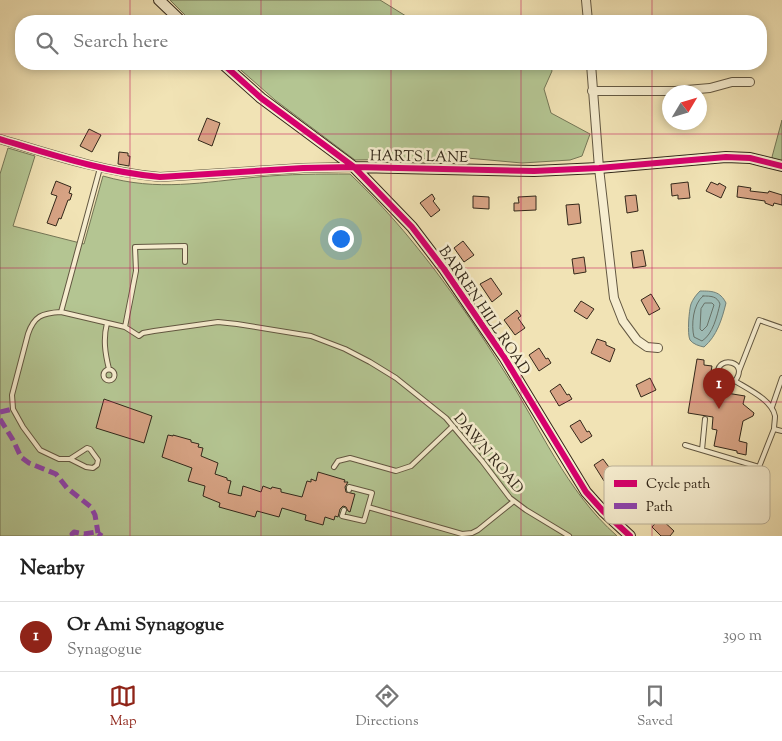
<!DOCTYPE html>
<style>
body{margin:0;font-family:"Sorts Mill Goudy",serif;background:#f2f2f2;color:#222}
.compass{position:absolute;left:662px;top:85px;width:45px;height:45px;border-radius:50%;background:#fff;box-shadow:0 2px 8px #0003;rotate:52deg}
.you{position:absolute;left:340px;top:238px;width:18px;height:18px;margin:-12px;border:4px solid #fff;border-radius:50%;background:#1a73e8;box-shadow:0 0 0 8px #1a73e833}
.badge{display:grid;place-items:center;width:32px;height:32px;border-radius:50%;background:#8f2418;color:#fff;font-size:16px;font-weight:700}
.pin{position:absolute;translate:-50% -41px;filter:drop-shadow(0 1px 2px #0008)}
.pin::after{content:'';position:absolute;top:26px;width:18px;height:15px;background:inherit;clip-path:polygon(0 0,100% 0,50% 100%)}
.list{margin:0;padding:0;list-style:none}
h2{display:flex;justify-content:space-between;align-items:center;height:65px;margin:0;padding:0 20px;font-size:21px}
h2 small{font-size:16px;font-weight:400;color:#767676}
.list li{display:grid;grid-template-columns:32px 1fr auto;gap:15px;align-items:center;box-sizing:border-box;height:70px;padding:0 20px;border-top:1px solid #e0e0e0}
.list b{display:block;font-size:19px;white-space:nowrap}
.list p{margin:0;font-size:16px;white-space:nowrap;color:#767676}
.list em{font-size:16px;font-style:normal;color:#767676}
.icon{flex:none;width:28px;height:28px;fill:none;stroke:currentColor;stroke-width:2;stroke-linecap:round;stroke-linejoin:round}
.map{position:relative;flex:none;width:782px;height:536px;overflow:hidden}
.search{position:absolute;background:#fff;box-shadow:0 2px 8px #0003;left:15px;right:15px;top:15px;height:55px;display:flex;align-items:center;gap:12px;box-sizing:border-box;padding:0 18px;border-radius:20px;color:#767676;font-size:19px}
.sheet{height:135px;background:#fff}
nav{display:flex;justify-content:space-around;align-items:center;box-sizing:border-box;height:70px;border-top:1px solid #e0e0e0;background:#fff;font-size:14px;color:#767676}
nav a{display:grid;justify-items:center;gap:2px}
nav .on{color:#8f2418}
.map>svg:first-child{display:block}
</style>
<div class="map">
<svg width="782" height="536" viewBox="0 0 782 536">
<rect width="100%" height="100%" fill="#f1e3b5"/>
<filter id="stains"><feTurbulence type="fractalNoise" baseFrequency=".004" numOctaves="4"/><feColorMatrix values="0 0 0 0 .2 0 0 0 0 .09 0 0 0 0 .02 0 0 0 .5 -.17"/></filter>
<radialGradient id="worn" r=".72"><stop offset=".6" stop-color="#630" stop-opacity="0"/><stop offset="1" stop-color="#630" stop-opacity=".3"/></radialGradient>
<path fill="#b4c592" stroke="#747656" d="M170 0H380L414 21H191Z
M234 64H550L552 71 544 89 551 113 590 134 582 156 570 160 522 163 467 158 355 160 275 100Z
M782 120V162L774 160 772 157Z
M8 148 35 156 13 226 84 244 103 176C158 192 203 182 258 177 289 174 319 174 350 174 410 231 460 301 504 371 540 427 566 491 617 536H0V174Z"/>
<path fill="#9ebcb6" stroke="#738178" d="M700 291C712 291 720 291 726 303 722 319 717 336 704 347 699 346 693 344 690 340 687 334 689 310 691 304 693 299 696 295 700 291Z"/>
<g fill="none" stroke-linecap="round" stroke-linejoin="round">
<path stroke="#687268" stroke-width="1" d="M703 296C711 296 717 296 720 304 717 316 713 334 702 341L694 337C691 325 693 304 703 296Z
M705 303H712L714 305 707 326 702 331 700 329 701 309Z"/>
</g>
<path fill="#d7a384" stroke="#33281a" d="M207 118 220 123 212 146 198 140Z
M89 129 101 135 92 152 80 146Z
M119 152 128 153V156H130L129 166 118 164Z
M56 181 71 187 69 193 72 194 70 200H68L61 219 59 218 56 226 47 223 57 196 51 194Z
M688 182 690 198 678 199V195L672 196 671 184Z
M711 182 718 185 719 183 726 187 721 198 706 191Z
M738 186 751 188 750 191 768 193 769 191 782 195V205L774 203 773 206 765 203V201L737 197Z
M432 194 435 199 433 201 440 210 431 217 420 203Z
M636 195 638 211 627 213 625 196Z
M473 196 489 197V209L473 208Z
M536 196V210L514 211V203H519L518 197Z
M579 204 581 223 568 225 566 205Z
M463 241 474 255 464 262 454 248Z
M643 250 646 266 633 268 631 252Z
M584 257 586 272 574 274 572 259Z
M491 278 502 294 492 302 480 284Z
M651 294 660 309 649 315 641 300Z
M581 301 594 309 587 319 574 311Z
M517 310 521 316 518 318 525 328 515 335 504 320Z
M597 339 606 342V345L615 349 610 362 591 353Z
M539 348 546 359 548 358 551 363 539 371 529 355Z
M697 359 704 360V365L712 366 708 390 745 396 743 404 754 413 753 416 743 421 739 441 747 443 746 455 737 453V451L714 446 717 430 712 429 713 417 688 413Z
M650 378 656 390 641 397 636 385Z
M560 384 567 395 569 394 572 399 559 406 550 391Z
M104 399 152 416 144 443 96 428Z
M580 420 587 432 589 431 592 436 581 443 570 426Z
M168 435 173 436V435L191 440V442L199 444 198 447 203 448 201 456 218 463 215 474 227 478V480L231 481 228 493 241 496 243 486 261 492 263 486 271 489 272 487 281 489V492L302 497 307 481 311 482V479L316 481 318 472 345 480 344 482H348L345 487 346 492 355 494 350 512 348 511 346 507 343 506 340 509 338 517 335 516 334 520 325 517 323 525 305 520 306 515 282 508 279 517 257 511 255 517 219 507 220 503 203 496 205 486 188 481 192 468 162 457Z
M603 459 614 474 604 481 594 465Z
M660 518 674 531 670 536H661L652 527Z"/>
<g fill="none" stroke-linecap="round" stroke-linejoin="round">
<g stroke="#625741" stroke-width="6">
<path id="lane" d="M61 312 100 168
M107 323C103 339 105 353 109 369
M125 327 136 271 135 247 185 246V262
M103.5 375a5.5 5.5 0 1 1 11 0a5.5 5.5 0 1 1-11 0Z
M739 371 759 320 782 328
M735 381C750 361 717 355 718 373 718 383 728 384 735 381 748 389 772 400 775 416 775 420 774 425 774 429L782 431
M772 407 782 378
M685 445 759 467 774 429
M702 450 705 419
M70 459 87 448 90 449 98 460 97 465 93 468 86 467 70 459H59L40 450 23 427 13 409 12 395 28 334C34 316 42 313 61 312L125 327 139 336 143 333 154 331 218 322 237 324 311 336 345 349 370 362 396 378 446 418 482 461 510 498 526 510 569 536
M334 467 338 461 350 458 396 471 411 466 453 426
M368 507 462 534 472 533 478 530 514 501
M344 510 342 516 364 521 372 493 349 487V490"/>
</g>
<g stroke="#625741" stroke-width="10">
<path id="street" d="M586 0 588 21
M591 64 599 168 614 298 623 321 637 340 647 347 658 348
M592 91H675L710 88 732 82H750
M0 139C53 155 104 172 160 177L303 168 354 167"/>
</g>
<g stroke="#33281a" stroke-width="12">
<path id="secondary" d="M159 0 181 21
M223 64 261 98 354 167 412 227 444 269 504 357 586 492 603 511 630 536
M354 167 534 171 599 168 726 157 750 158 782 166"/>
</g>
<use href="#lane" stroke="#f6edcf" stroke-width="4"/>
<use href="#street" stroke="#f6edcf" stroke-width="8"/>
<use href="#secondary" stroke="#f6edcf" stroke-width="10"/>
<path stroke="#8e44ad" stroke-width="5" stroke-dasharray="10 5" stroke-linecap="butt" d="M0 412 13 409
M0 419 13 440 21 457 29 463 56 474 67 488 91 507 95 515 98 533
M73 536 72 534 74 532 84 534 96 532 102 536"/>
<g stroke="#f6edcf" stroke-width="9">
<path id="cycleway" d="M223 64 261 98 354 167 412 227 444 269 504 357 586 492 603 511 630 536
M0 139C53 155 104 172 160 177L303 168 354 167 534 171 599 168 726 157 750 158 782 166"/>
</g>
<use href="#cycleway" stroke="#d6006c" stroke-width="6"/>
</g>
<path fill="none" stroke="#c2185b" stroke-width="1" stroke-opacity="0.55" d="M130 0V21M261 0V21M391 0V21M521 0V21M652 0V21M130 64V536M261 64V536M391 64V536M521 64V536M652 64V536M0 134H782M0 268H782M0 402H782"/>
<g text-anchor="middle" stroke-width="5" stroke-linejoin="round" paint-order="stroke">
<g font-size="15" fill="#33281a" stroke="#f6edcf">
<text transform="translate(419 156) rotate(1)" y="5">HARTS LANE</text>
<text transform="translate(485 310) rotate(56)" y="5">BARREN HILL ROAD</text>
<text transform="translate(489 453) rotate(50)" y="5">DAWN ROAD</text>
</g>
</g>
<rect x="604" y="466" width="166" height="58" rx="8" fill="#f6edcf" stroke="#bcb299" stroke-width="1"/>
<rect x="614" y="480" width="23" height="7" fill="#d6006c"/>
<rect x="614" y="503" width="23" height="6" fill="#8e44ad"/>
<g font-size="14" fill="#33281a">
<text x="646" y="488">Cycle path</text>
<text x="646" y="511">Path</text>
</g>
<rect width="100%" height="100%" filter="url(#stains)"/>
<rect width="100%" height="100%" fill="url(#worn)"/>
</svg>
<svg class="compass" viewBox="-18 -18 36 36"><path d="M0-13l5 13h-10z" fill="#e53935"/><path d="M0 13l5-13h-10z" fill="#767676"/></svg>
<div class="you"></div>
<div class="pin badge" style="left:719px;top:409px">1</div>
<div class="search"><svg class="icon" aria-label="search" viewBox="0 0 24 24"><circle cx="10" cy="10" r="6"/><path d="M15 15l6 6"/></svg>Search here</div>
</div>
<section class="sheet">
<h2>Nearby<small></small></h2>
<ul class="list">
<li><span class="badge">1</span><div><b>Or Ami Synagogue</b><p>Synagogue</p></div><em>390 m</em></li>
</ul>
</section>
<nav>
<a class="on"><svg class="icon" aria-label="map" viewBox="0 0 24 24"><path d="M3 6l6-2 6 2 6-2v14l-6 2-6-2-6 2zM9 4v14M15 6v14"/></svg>Map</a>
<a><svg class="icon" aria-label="directions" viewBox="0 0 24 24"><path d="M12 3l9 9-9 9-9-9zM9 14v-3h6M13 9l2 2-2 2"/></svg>Directions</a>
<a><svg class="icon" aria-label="saved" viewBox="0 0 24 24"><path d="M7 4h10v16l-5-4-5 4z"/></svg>Saved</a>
</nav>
